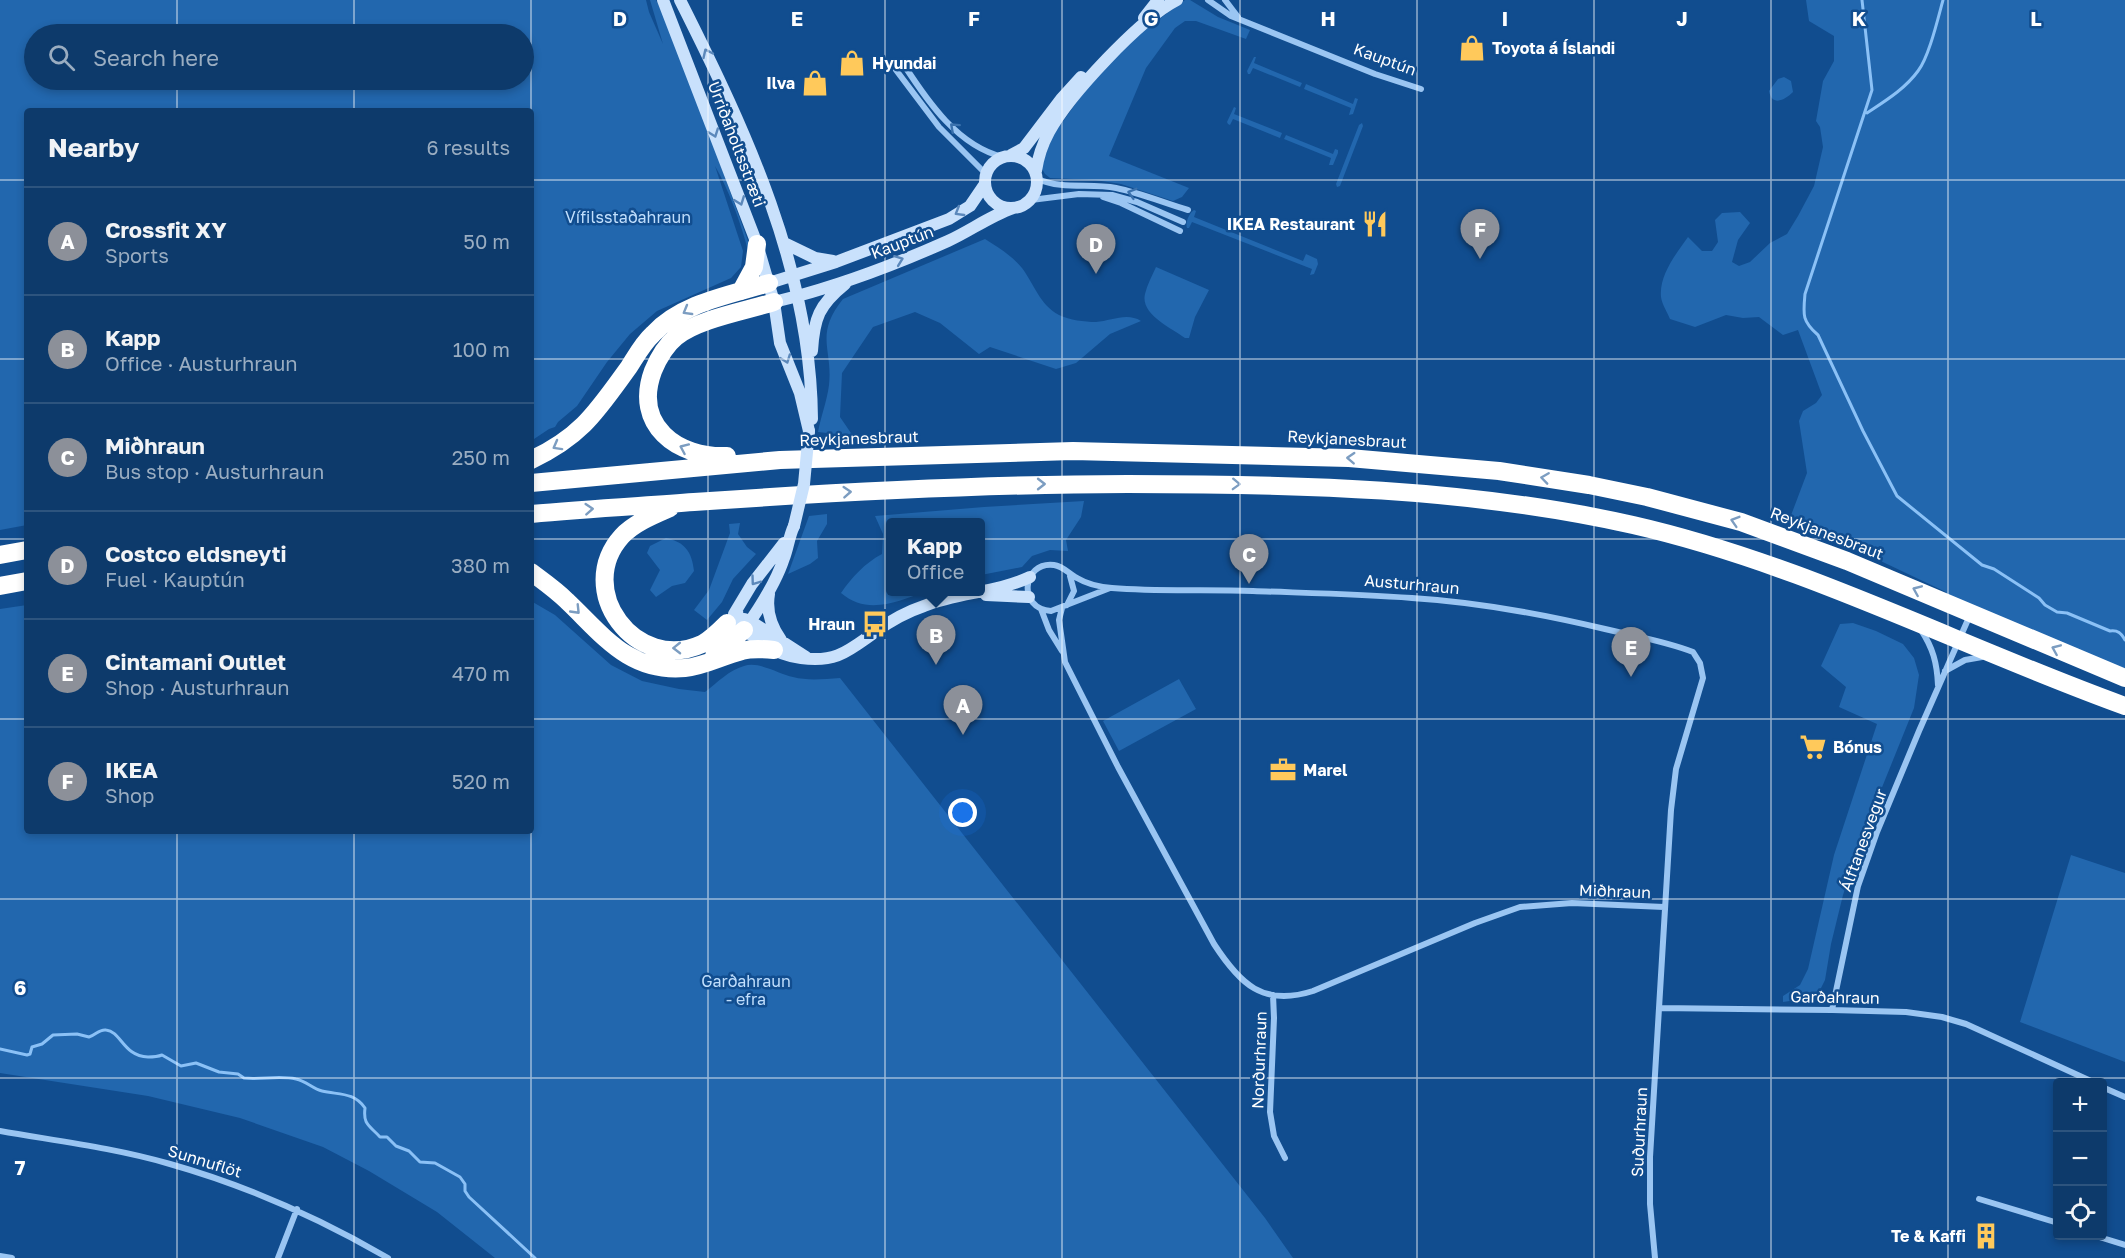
<!DOCTYPE html>
<meta charset="utf-8">
<style>
body{margin:0;font-family:"Golos Text",sans-serif;background:#1b4573;color:#f1f3f6}
.controls{position:absolute;right:18px;bottom:18px;display:grid;overflow:hidden;border-radius:6px;box-shadow:0 3px 9px #0003}
.controls button{width:54px;height:54px;display:grid;place-items:center;padding:0;border:0;border-bottom:2px solid #2d547e;background:#0d3a6b;color:#f1f3f6;font:30px sans-serif}
.you{position:absolute;left:963px;top:813px;width:21px;height:21px;margin:-15px;border:4px solid #fff;border-radius:50%;background:#1a73e8;box-shadow:0 0 0 9px #1a73e833}
.badge{display:grid;place-items:center;width:39px;height:39px;border-radius:50%;background:#8c9099;color:#fff;font-size:20px;font-weight:700}
.pin{position:absolute;translate:-50% -50px;filter:drop-shadow(0 2px 3px #0008)}
.pin::after{content:'';position:absolute;top:32px;width:21px;height:18px;background:inherit;clip-path:polygon(0 0,100% 0,50% 100%)}
.popup{position:absolute;left:886px;top:518px;width:99px;height:78px;box-sizing:border-box;display:grid;place-content:center;border-radius:6px;background:#0d3a6b;filter:drop-shadow(0 2px 4px #0005);font-size:20px;white-space:nowrap;color:#9aadc1}
.popup b{font-size:22px;color:#f1f3f6}
.popup::after{content:'';position:absolute;left:50%;top:100%;margin-left:-12px;border:12px solid transparent;border-top-color:#0d3a6b}
.list{margin:0;padding:0;list-style:none}
h2{display:flex;justify-content:space-between;align-items:center;height:78px;margin:0;padding:0 24px;font-size:26px}
h2 small{font-size:20px;font-weight:400;color:#9aadc1}
.list li{display:grid;grid-template-columns:39px 1fr auto;gap:18px;align-items:center;box-sizing:border-box;height:108px;padding:0 24px;border-top:2px solid #2d547e}
.list b{display:block;font-size:22px;white-space:nowrap}
.list p{margin:0;font-size:20px;white-space:nowrap;color:#9aadc1}
.list em{font-size:20px;font-style:normal;color:#9aadc1}
.icon{flex:none;width:33px;height:33px;fill:none;stroke:currentColor;stroke-width:2;stroke-linecap:round;stroke-linejoin:round}
.map{position:relative;flex:none;width:2125px;height:1258px;overflow:hidden}
.search{position:absolute;background:#0d3a6b;box-shadow:0 3px 9px #0003;left:24px;top:24px;width:510px;height:66px;display:flex;align-items:center;gap:15px;box-sizing:border-box;padding:0 21px;border-radius:33px;color:#9aadc1;font-size:22px}
.panel{position:absolute;background:#0d3a6b;box-shadow:0 3px 9px #0003;left:24px;top:108px;width:510px;height:726px;border-radius:6px}
.map>svg:first-child{display:block}
</style>
<div class="map">
<svg width="2125" height="1258" viewBox="0 0 2125 1258">
<rect width="100%" height="100%" fill="#114d8f"/>
<path fill="#2267ae" fill-rule="evenodd" d="M0 0H646L649 12 663 44 650 0H656L673 34 752 252 749 254C742 226 729 190 715 166L743 251 741 267 731 278 657 311 630 334 607 362 577 406 558 422 555 427 549 429 531 441V111H27V525L0 530ZM34 34H524V80H34Z
M1185 0H1190L1218 17 1250 30 1246 39 1196 21H1185L1175 28 1146 68 1109 156 1189 188 1182 197 1173 201 1121 184 1095 180 1050 178 1045 174 1041 167 1053 135 1090 84 1131 40Z
M1806 0H2125V674L1944 597 1946 592 1790 518 1807 473 1799 421 1803 411 1816 403 1822 395 1798 330 1783 335 1759 317 1743 318 1726 315 1695 327 1670 319C1667 312 1662 304 1661 297 1659 275 1676 254 1688 237L1702 251H1712L1718 242 1715 220 1722 213 1740 212 1750 223 1738 240 1732 262 1739 266 1750 262 1770 243 1787 234 1798 216 1814 186 1823 147 1820 127 1816 121 1823 81 1834 61V36L1809 21Z
M1254 57H1256L1254 63 1302 83 1300 87 1253 68 1250 74H1248L1247 71Z
M1784 77 1791 81 1793 92C1785 100 1772 107 1769 91L1778 79Z
M1306 84 1353 104 1355 98 1358 99 1353 114 1349 115 1351 108 1304 89Z
M1234 107 1236 108 1234 114 1282 133 1280 138 1233 119 1230 125 1228 124 1227 122Z
M1362 123 1363 126 1340 186 1337 187 1336 184 1359 125Z
M1286 135 1333 154 1335 149 1338 150V153L1333 165H1329L1331 158 1284 139Z
M1194 210 1196 211 1194 217 1303 261 1306 254 1317 259 1318 264 1314 274 1310 275 1312 269 1192 222 1189 228H1187C1185 223 1189 213 1194 210Z
M985 239C998 247 1012 256 1022 268 1034 284 1040 305 1059 315 1070 320 1084 322 1096 322 1111 321 1127 312 1141 321L1110 334 1076 363 1056 369 990 347 979 354 940 323 915 312 873 327 842 373 840 417 853 436 818 432C821 416 827 401 829 385 833 349 814 335 843 299Z
M1156 267 1209 290 1195 317 1189 338H1185C1171 328 1140 314 1145 294 1147 285 1152 276 1156 267Z
M1084 501 1081 517 1066 540 1068 551 1050 550 1032 556 1022 567 981 575V522H891V592H926C897 601 868 616 841 593 852 577 865 563 882 554L883 534 875 516 984 507Z
M827 514V524L817 541 818 558 810 564 788 574 809 516Z
M740 523 738 534 747 547 756 554 733 579 722 602 707 620 694 610 709 590 730 533 729 524Z
M666 538C685 542 692 552 694 571L685 583 672 586 656 597 650 590 660 570 647 553 650 546Z
M531 601 555 615 611 665 642 681 679 689 705 692C717 683 729 670 744 666 759 661 779 674 793 677 808 681 824 679 840 678L1265 1218 1293 1258H495L437 1212 369 1171 323 1147 240 1118 148 1096 0 1073V609L27 605V831H531Z
M1853 623 1876 631 1903 644 1914 658 1919 675 1914 708 1862 837 1843 895 1831 944 1825 980 1819 992 1810 998 1783 1002V996L1800 985 1808 969 1834 855 1877 724 1839 707 1846 687 1821 666 1840 624Z
M1179 679 1196 709 1119 751 1103 721Z
M2071 855 2125 873V1062L2020 1022Z"/>
<g fill="none" stroke-linecap="round" stroke-linejoin="round">
<path stroke="#8bc1f6" stroke-width="3" d="M1862 0 1872 90 1805 294C1803 315 1802 321 1818 335L1863 431 1897 496 1982 565 1994 569 2039 598 2045 605 2057 612 2067 613 2110 631C2118 630 2121 633 2125 640
M1867 113C1885 101 1905 89 1918 71 1929 57 1938 18 1943 0
M0 1049 27 1055 30 1054 32 1047 42 1044 53 1035 77 1034 89 1037C96 1035 99 1029 106 1030 121 1031 123 1056 148 1057 154 1057 157 1057 162 1055L181 1066 196 1063 219 1072 238 1074 244 1078C261 1080 279 1075 296 1079 306 1081 313 1089 322 1091 339 1095 354 1092 365 1108 363 1125 369 1125 380 1137H387L396 1146 409 1151 420 1162 435 1163 460 1177 465 1184V1191L469 1197 535 1258"/>
<path stroke="#9ac5f2" stroke-width="6" d="M1208 0 1231 16 1375 74 1421 89
M1225 0 1238 17
M904 65C928 102 958 146 1003 157
M896 70 939 127 986 174
M1038 179C1062 190 1090 183 1116 188 1141 193 1164 203 1188 210
M1103 197 1121 203 1180 231
M1031 200 1079 194 1112 195 1137 202 1183 222
M1110 588 1051 611C1017 609 1022 561 1054 565 1063 566 1069 574 1077 578 1087 584 1100 587 1112 588 1159 592 1206 589 1253 591 1306 593 1359 594 1412 598 1476 602 1542 614 1605 629 1634 636 1665 641 1693 652L1700 663 1703 678 1676 769 1671 810 1650 1157V1204L1655 1258
M1067 605 1074 591 1070 576
M1062 608 1059 620 1065 662 1118 767 1214 944C1240 984 1263 1007 1313 991L1475 923 1520 907 1572 903 1664 907
M1041 609 1049 630 1062 651
M1921 630C1933 648 1937 663 1938 685
M1945 671 1965 660 1982 657
M1273 995 1274 1018 1270 1112 1274 1136 1285 1158
M1659 1008 1832 1010 1906 1012 1942 1017 1966 1024 2093 1082
M1832 1010 1858 886 1877 832 1919 731 1970 615
M2102 1087 2125 1097
M0 1131C57 1141 115 1148 170 1164 248 1186 319 1218 388 1258
M1979 1199 2058 1223
M2096 1236 2125 1245
M0 1256 12 1258
M278 1258 297 1209"/>
<path stroke="#c9e1fc" stroke-width="12" d="M663 0 757 244 774 302 780 343 800 393 809 431
M680 0C746 131 811 270 812 419
M1144 18 1158 0
M1011 155 1024 148 1062 98 1081 77
M985 182a26 26 0 1 1 52 0a26 26 0 1 1-52 0Z
M1036 171C1038 157 1042 145 1049 132 1069 95 1140 19 1177 0
M784 243 815 258 833 261
M769 283 836 262 949 219 970 206 985 184
M774 302C833 288 892 266 948 241 970 231 990 216 1013 208
M812 351C814 318 819 305 845 284
M769 594C766 611 771 626 781 640
M986 595 1029 597
M737 609C737 626 747 632 759 641 773 651 785 656 801 658 836 663 848 651 875 632 890 621 906 612 924 606 958 592 996 593 1030 577
M734 614 752 584 784 543
M744 619 750 621 806 657
M744 630C759 609 776 583 784 558 788 548 789 536 794 526"/>
<path stroke="#fff" stroke-width="18" d="M741 291 754 267 757 244
M727 456C677 458 633 425 653 371 658 359 665 346 676 337 698 319 746 311 774 302
M531 460C582 436 597 411 629 367 636 356 643 343 653 334 681 303 730 295 769 283
M531 483 780 460 1073 451 1349 458 1499 471 1589 485 1647 497 1741 522 1847 561 2125 678
M670 508C654 515 634 523 622 536 573 590 636 674 702 644 711 639 719 631 727 623
M531 514C585 509 640 506 694 502 839 492 983 484 1128 484 1297 484 1468 488 1633 525 1804 564 1961 647 2125 706
M0 555 27 550
M531 572C543 581 556 590 567 601 603 635 629 673 685 668 705 666 722 656 742 651 752 648 763 649 774 650
M0 586 27 581
M714 656 744 630"/>
<path stroke="#c9e1fc" stroke-width="12" d="M794 526 804 484 809 431"/>
</g>
<defs><path id="oneway-chevron" d="M-2-3.5L2.5 0L-2 3.5" fill="none" stroke-width="1.6" stroke-linecap="round" stroke-linejoin="round" transform="scale(1.5)"/></defs>
<g stroke="#5b88bb">
<use href="#oneway-chevron" transform="translate(707 53) rotate(-115)"/>
<use href="#oneway-chevron" transform="translate(714 133) rotate(70)"/>
<use href="#oneway-chevron" transform="translate(740 201) rotate(69)"/>
<use href="#oneway-chevron" transform="translate(959 212) rotate(149)"/>
<use href="#oneway-chevron" transform="translate(899 260) rotate(-21)"/>
<use href="#oneway-chevron" transform="translate(786 359) rotate(70)"/>
<use href="#oneway-chevron" transform="translate(755 581) rotate(126)"/>
</g>
<g stroke="#3a71ad">
<use href="#oneway-chevron" transform="translate(954 127) rotate(-138)"/>
<use href="#oneway-chevron" transform="translate(1132 193) rotate(-164)"/>
</g>
<g stroke="#7c9dc1">
<use href="#oneway-chevron" transform="translate(687 311) rotate(150)"/>
<use href="#oneway-chevron" transform="translate(557 446) rotate(151)"/>
<use href="#oneway-chevron" transform="translate(684 448) rotate(-156)"/>
<use href="#oneway-chevron" transform="translate(1351 458) rotate(-177)"/>
<use href="#oneway-chevron" transform="translate(1545 478) rotate(-172)"/>
<use href="#oneway-chevron" transform="translate(1041 484)"/>
<use href="#oneway-chevron" transform="translate(1236 484) rotate(2)"/>
<use href="#oneway-chevron" transform="translate(847 492) rotate(-4)"/>
<use href="#oneway-chevron" transform="translate(589 509) rotate(-4)"/>
<use href="#oneway-chevron" transform="translate(1735 521) rotate(-163)"/>
<use href="#oneway-chevron" transform="translate(1917 590) rotate(-157)"/>
<use href="#oneway-chevron" transform="translate(576 610) rotate(46)"/>
<use href="#oneway-chevron" transform="translate(677 648) rotate(179)"/>
<use href="#oneway-chevron" transform="translate(2056 649) rotate(-157)"/>
</g>
<path fill="none" stroke="#fff" stroke-width="1.5" stroke-opacity="0.55" d="M177 0V34M354 0V34M531 0V1258M708 0V1258M885 0V1258M1062 0V1258M1240 0V1258M1417 0V1258M1594 0V1258M1771 0V1258M1948 0V1258M177 80V111M354 80V111M0 180H27M531 180H2125M0 359H27M531 359H2125M0 539H27M531 539H2125M0 719H27M531 719H2125M177 831V1258M354 831V1258M0 899H2125M0 1078H2125"/>
<defs>
<g id="shop-bare" transform="scale(2.07)"><path d="M-5-2.5h2.3a2.7 3.5 0 0 1 5.4 0H5L5.5 6h-11ZM-1.5-2.5h3a1.5 2.3 0 0 0-3 0Z" fill="#ffc95b" stroke="#114d8f" stroke-width="2.5" paint-order="stroke"/></g>
<g id="restaurant-bare" transform="scale(2.07)"><path d="M-5-6h1v4h1v-4h1v4h1v-4h1v5L-1.5 .5V6h-2V.5L-5-1ZM5-6V6H3V1.5H1.5Q1.5-4 5-6Z" fill="#ffc95b" stroke="#114d8f" stroke-width="2.5" paint-order="stroke"/></g>
<g id="bus-bare" transform="scale(2.07)"><path d="M-5-6H5V4H4V6H2V4H-2V6H-4V4H-5ZM-3.5-4V0h7V-4ZM-3.5 1.2v1.5H-2V1.2ZM2 1.2v1.5H3.5V1.2Z" fill="#ffc95b" stroke="#114d8f" stroke-width="2.5" paint-order="stroke"/></g>
<g id="supermarket-bare" transform="scale(2.07)"><path d="M-6-5.5h2.5l.6 2H6L4.5 2H-2.5L-4.4-4H-6ZM-1.5 3.2a1.3 1.3 0 1 0 .1 0ZM3 3.2a1.3 1.3 0 1 0 .1 0Z" fill="#ffc95b" stroke="#114d8f" stroke-width="2.5" paint-order="stroke"/></g>
<g id="office-bare" transform="scale(2.07)"><path d="M-6-3h4V-5.5h4V-3h4V5H-6ZM-1-4.5V-3h2v-1.5ZM-6 0V1H6V0Z" fill="#ffc95b" stroke="#114d8f" stroke-width="2.5" paint-order="stroke"/></g>
<g id="building-bare" transform="scale(2.07)"><path d="M-4-6H4V6H1V3H-1V6H-4ZM-2.5-4.3h1.7v1.8h-1.7ZM.8-4.3h1.7v1.8H.8ZM-2.5-1h1.7V.8h-1.7ZM.8-1h1.7V.8H.8Z" fill="#ffc95b" stroke="#114d8f" stroke-width="2.5" paint-order="stroke"/></g>
</defs>
<g fill-rule="evenodd">
<use href="#shop-bare" x="1472" y="48"/>
<use href="#shop-bare" x="852" y="63"/>
<use href="#shop-bare" x="815" y="83"/>
<use href="#restaurant-bare" x="1375" y="224"/>
<use href="#bus-bare" x="875" y="624"/>
<use href="#supermarket-bare" x="1813" y="747"/>
<use href="#office-bare" x="1283" y="770"/>
<use href="#building-bare" x="1986" y="1236"/>
</g>
<g text-anchor="middle" stroke-width="5" stroke-linejoin="round" paint-order="stroke">
<g font-size="16" font-weight="bold" fill="#fff" stroke="#114d8f" text-anchor="start">
<text x="1492" y="54">Toyota á Íslandi</text>
<text x="872" y="69">Hyundai</text>
<text x="795" y="89" text-anchor="end">Ilva</text>
<text x="1355" y="230" text-anchor="end">IKEA Restaurant</text>
<text x="855" y="630" text-anchor="end">Hraun</text>
<text x="1833" y="753">Bónus</text>
<text x="1303" y="776">Marel</text>
<text x="1966" y="1242" text-anchor="end">Te &amp; Kaffi</text>
</g>
<g font-size="16" fill="#fff" stroke="#114d8f">
<text transform="translate(1385 59) rotate(20)" y="6">Kauptún</text>
<text transform="translate(737 144) rotate(69)" y="6">Urriðaholtsstræti</text>
<text transform="translate(902 242) rotate(-21)" y="6">Kauptún</text>
<text transform="translate(859 438) rotate(-2)" y="6">Reykjanesbraut</text>
<text transform="translate(1347 439) rotate(3)" y="6">Reykjanesbraut</text>
<text transform="translate(1827 533) rotate(21)" y="6">Reykjanesbraut</text>
<text transform="translate(1412 584) rotate(5)" y="6">Austurhraun</text>
<text transform="translate(1863 840) rotate(-70)" y="6">Álftanesvegur</text>
<text transform="translate(1615 891) rotate(2)" y="6">Miðhraun</text>
<text transform="translate(1835 997) rotate(1)" y="6">Garðahraun</text>
<text transform="translate(1259 1060) rotate(-88)" y="6">Norðurhraun</text>
<text transform="translate(1639 1132) rotate(-87)" y="6">Suðurhraun</text>
<text transform="translate(205 1161) rotate(17)" y="6">Sunnuflöt</text>
</g>
<g font-size="16" fill="#c1dffd" stroke="#114d8f">
<text x="628" y="223">Vífilsstaðahraun</text>
<text x="746" y="987">Garðahraun<tspan x="746" dy="18">- efra</tspan></text>
</g>
</g>
<g font-size="20" text-anchor="middle" font-weight="bold" fill="#fff" stroke="#114d8f" stroke-width="5" stroke-linejoin="round" paint-order="stroke">
<text x="620" y="26">D</text>
<text x="797" y="26">E</text>
<text x="974" y="26">F</text>
<text x="1151" y="26">G</text>
<text x="1328" y="26">H</text>
<text x="1505" y="26">I</text>
<text x="1682" y="26">J</text>
<text x="1859" y="26">K</text>
<text x="2036" y="26">L</text>
<text x="20" y="995">6</text>
<text x="20" y="1175">7</text>
</g>
</svg>
<div class="controls">
<button>+</button>
<button>−</button>
<button><svg class="icon" aria-label="locate" viewBox="0 0 24 24"><circle cx="12" cy="12" r="6"/><path d="M12 2v4M12 18v4M2 12h4M18 12h4"/></svg></button>
</div>
<div class="you"></div>
<div class="pin badge" style="left:963px;top:735px">A</div>
<div class="pin badge" style="left:936px;top:665px">B</div>
<div class="popup"><b>Kapp</b>Office</div>
<div class="pin badge" style="left:1249px;top:584px">C</div>
<div class="pin badge" style="left:1096px;top:274px">D</div>
<div class="pin badge" style="left:1631px;top:677px">E</div>
<div class="pin badge" style="left:1480px;top:259px">F</div>
<div class="search"><svg class="icon" aria-label="search" viewBox="0 0 24 24"><circle cx="10" cy="10" r="6"/><path d="M15 15l6 6"/></svg>Search here</div>
<section class="panel">
<h2>Nearby<small>6 results</small></h2>
<ul class="list">
<li><span class="badge">A</span><div><b>Crossfit XY</b><p>Sports</p></div><em>50 m</em></li>
<li><span class="badge">B</span><div><b>Kapp</b><p>Office · Austurhraun</p></div><em>100 m</em></li>
<li><span class="badge">C</span><div><b>Miðhraun</b><p>Bus stop · Austurhraun</p></div><em>250 m</em></li>
<li><span class="badge">D</span><div><b>Costco eldsneyti</b><p>Fuel · Kauptún</p></div><em>380 m</em></li>
<li><span class="badge">E</span><div><b>Cintamani Outlet</b><p>Shop · Austurhraun</p></div><em>470 m</em></li>
<li><span class="badge">F</span><div><b>IKEA</b><p>Shop</p></div><em>520 m</em></li>
</ul>
</section>
</div>
